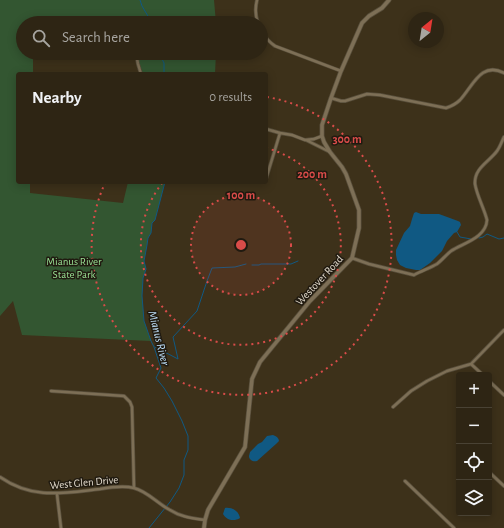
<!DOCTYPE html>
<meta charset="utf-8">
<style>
body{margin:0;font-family:"Alegreya Sans",sans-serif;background:#362d1d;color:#f1f3f6}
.controls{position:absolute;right:12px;bottom:12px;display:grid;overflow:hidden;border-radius:4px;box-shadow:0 2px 10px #0003}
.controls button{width:36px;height:36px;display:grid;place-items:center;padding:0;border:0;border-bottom:1px solid #494234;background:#2e2514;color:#f1f3f6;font:20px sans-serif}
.compass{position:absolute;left:408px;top:12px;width:36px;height:36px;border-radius:50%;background:#2e2514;box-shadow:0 2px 10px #0003;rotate:30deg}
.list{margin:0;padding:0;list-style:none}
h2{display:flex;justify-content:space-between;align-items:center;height:52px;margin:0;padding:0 16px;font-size:17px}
h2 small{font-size:13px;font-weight:400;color:#a7a5a0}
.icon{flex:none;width:22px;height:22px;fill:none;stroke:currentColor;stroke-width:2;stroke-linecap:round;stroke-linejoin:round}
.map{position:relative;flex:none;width:504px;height:528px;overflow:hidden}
.search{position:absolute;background:#2e2514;box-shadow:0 2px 10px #0003;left:16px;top:16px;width:252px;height:44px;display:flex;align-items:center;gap:10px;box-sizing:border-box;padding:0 14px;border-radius:22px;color:#a7a5a0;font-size:15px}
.panel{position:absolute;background:#2e2514;box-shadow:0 2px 10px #0003;left:16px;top:72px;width:252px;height:112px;border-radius:4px}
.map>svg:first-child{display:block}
</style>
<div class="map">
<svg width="504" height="528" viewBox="0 0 504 528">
<rect width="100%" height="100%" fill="#3d311a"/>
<path fill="#335631" d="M0 0H214L216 23H23V53H48L33 59V74H18V182H30V193L123 203 128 182H165L155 220 152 223 151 233 148 238 147 245 144 261 146 269 143 278 142 295 144 321 151 341 22 335 13 301 0 316Z
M137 53H216L215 74H143L138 59Z"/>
<path fill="#105983" d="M416 212 421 214H439L458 221 460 222 461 225 457 232 454 233 447 241 442 251 430 263 420 270H416L406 268 400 265 397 260 396 255V250L404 233 410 226 412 219 414 213Z
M273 435C276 436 279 438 279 441L276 444 257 461C253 462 249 460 249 456L250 452 258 444 262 442 267 436Z
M225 508C232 507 239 511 240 518 234 522 226 520 223 514Z"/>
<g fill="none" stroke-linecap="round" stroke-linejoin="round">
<path stroke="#105983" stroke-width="1" d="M140 0 142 6 152 23
M159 53 164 63V74
M457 232 460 237 471 239
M479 238 483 237 487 234 499 239 504 238
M252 265H259L261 264H291L298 261
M155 347 178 359 173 337 197 311 207 281 212 268 235 267 246 264
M149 528 170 502 179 488 184 475V460L188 450V436L182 421 172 401 164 388 156 378 161 368 154 347 151 341 144 321 142 296 143 278 146 269 144 261 147 245 148 238 151 233 152 223 155 220 165 182"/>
<g stroke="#594f3c" stroke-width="4">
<path id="minor" d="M257 0C255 8 255 15 258 23
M261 31C265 37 269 42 275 46L341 71
M136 53 138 64 141 74
M331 98 341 101H345L367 94 380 95 446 108C452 106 456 104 460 100 473 86 481 61 504 73
M266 129 280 133 292 135 305 140 314 139 322 136
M306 140 330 152
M266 179 280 133
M352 258 369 264 414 275C421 271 430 268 437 264 442 260 446 255 451 251 463 243 486 238 487 220 484 208 477 196 475 184 474 168 489 162 497 151 500 147 502 141 504 137
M471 364 483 375
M489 381 504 395
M51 391 124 396 130 402 132 407 134 488
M393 407 411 391 427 381 447 371 471 364 504 330
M458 442 459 443
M489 472 504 486
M0 477C33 500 63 493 100 489 111 487 123 485 134 488 147 491 158 504 170 510 181 517 192 518 205 520
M405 481 454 528
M57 494 61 528"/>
</g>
<g stroke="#594f3c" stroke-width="5">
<path id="tertiary" d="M204 528 205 520 208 510 245 447 252 379 260 362 310 301 352 258 359 228V210L346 174 342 167 330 152 324 142 322 136V125L331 98 341 71 362 23 369 16 382 8 389 0"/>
</g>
<use href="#minor" stroke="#7d6f56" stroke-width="2.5"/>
<use href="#tertiary" stroke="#7d6f56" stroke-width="3.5"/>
</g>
<circle cx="241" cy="245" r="50" fill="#d94c49" fill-opacity=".12"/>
<g fill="none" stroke="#d94c49" stroke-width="2" stroke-dasharray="2 4">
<circle cx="241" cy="245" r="50"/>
<path d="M266 148A100 100 0 1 1 163 182"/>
<path d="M267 97A150 150 0 1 1 105 183"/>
</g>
<g text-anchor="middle" stroke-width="3" stroke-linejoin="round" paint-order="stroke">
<g font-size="11" fill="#99e094" stroke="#201a10">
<text x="74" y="265">Mianus River<tspan x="74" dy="13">State Park</tspan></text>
</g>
<g font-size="11" fill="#e3dbcd" stroke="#201a10">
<text transform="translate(319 280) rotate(-47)" y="4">Westover Road</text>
<text transform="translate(84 482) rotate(-5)" y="4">West Glen Drive</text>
</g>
<g font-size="12" font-style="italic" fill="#bcddf7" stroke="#201a10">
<text transform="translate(159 338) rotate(76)" y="4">Mianus River</text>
</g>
</g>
<circle cx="241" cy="245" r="6" fill="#d94c49" stroke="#201a10" stroke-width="2"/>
<g font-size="12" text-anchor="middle" font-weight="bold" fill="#d94c49" stroke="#201a10" stroke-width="3" stroke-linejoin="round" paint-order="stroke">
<text x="347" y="143">300 m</text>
<text x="312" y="178">200 m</text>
<text x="241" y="199">100 m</text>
</g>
</svg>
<div class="controls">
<button>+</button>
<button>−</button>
<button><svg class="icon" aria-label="locate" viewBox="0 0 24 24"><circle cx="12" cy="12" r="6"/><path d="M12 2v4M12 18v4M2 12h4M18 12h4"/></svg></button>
<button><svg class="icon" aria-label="layers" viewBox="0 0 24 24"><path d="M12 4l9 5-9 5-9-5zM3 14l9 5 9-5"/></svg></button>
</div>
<svg class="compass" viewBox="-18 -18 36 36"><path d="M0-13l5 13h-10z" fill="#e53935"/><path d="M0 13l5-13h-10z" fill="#a7a5a0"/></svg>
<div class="search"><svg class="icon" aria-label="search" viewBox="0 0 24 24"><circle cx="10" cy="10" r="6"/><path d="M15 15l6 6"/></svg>Search here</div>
<section class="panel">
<h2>Nearby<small>0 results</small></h2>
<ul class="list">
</ul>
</section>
</div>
